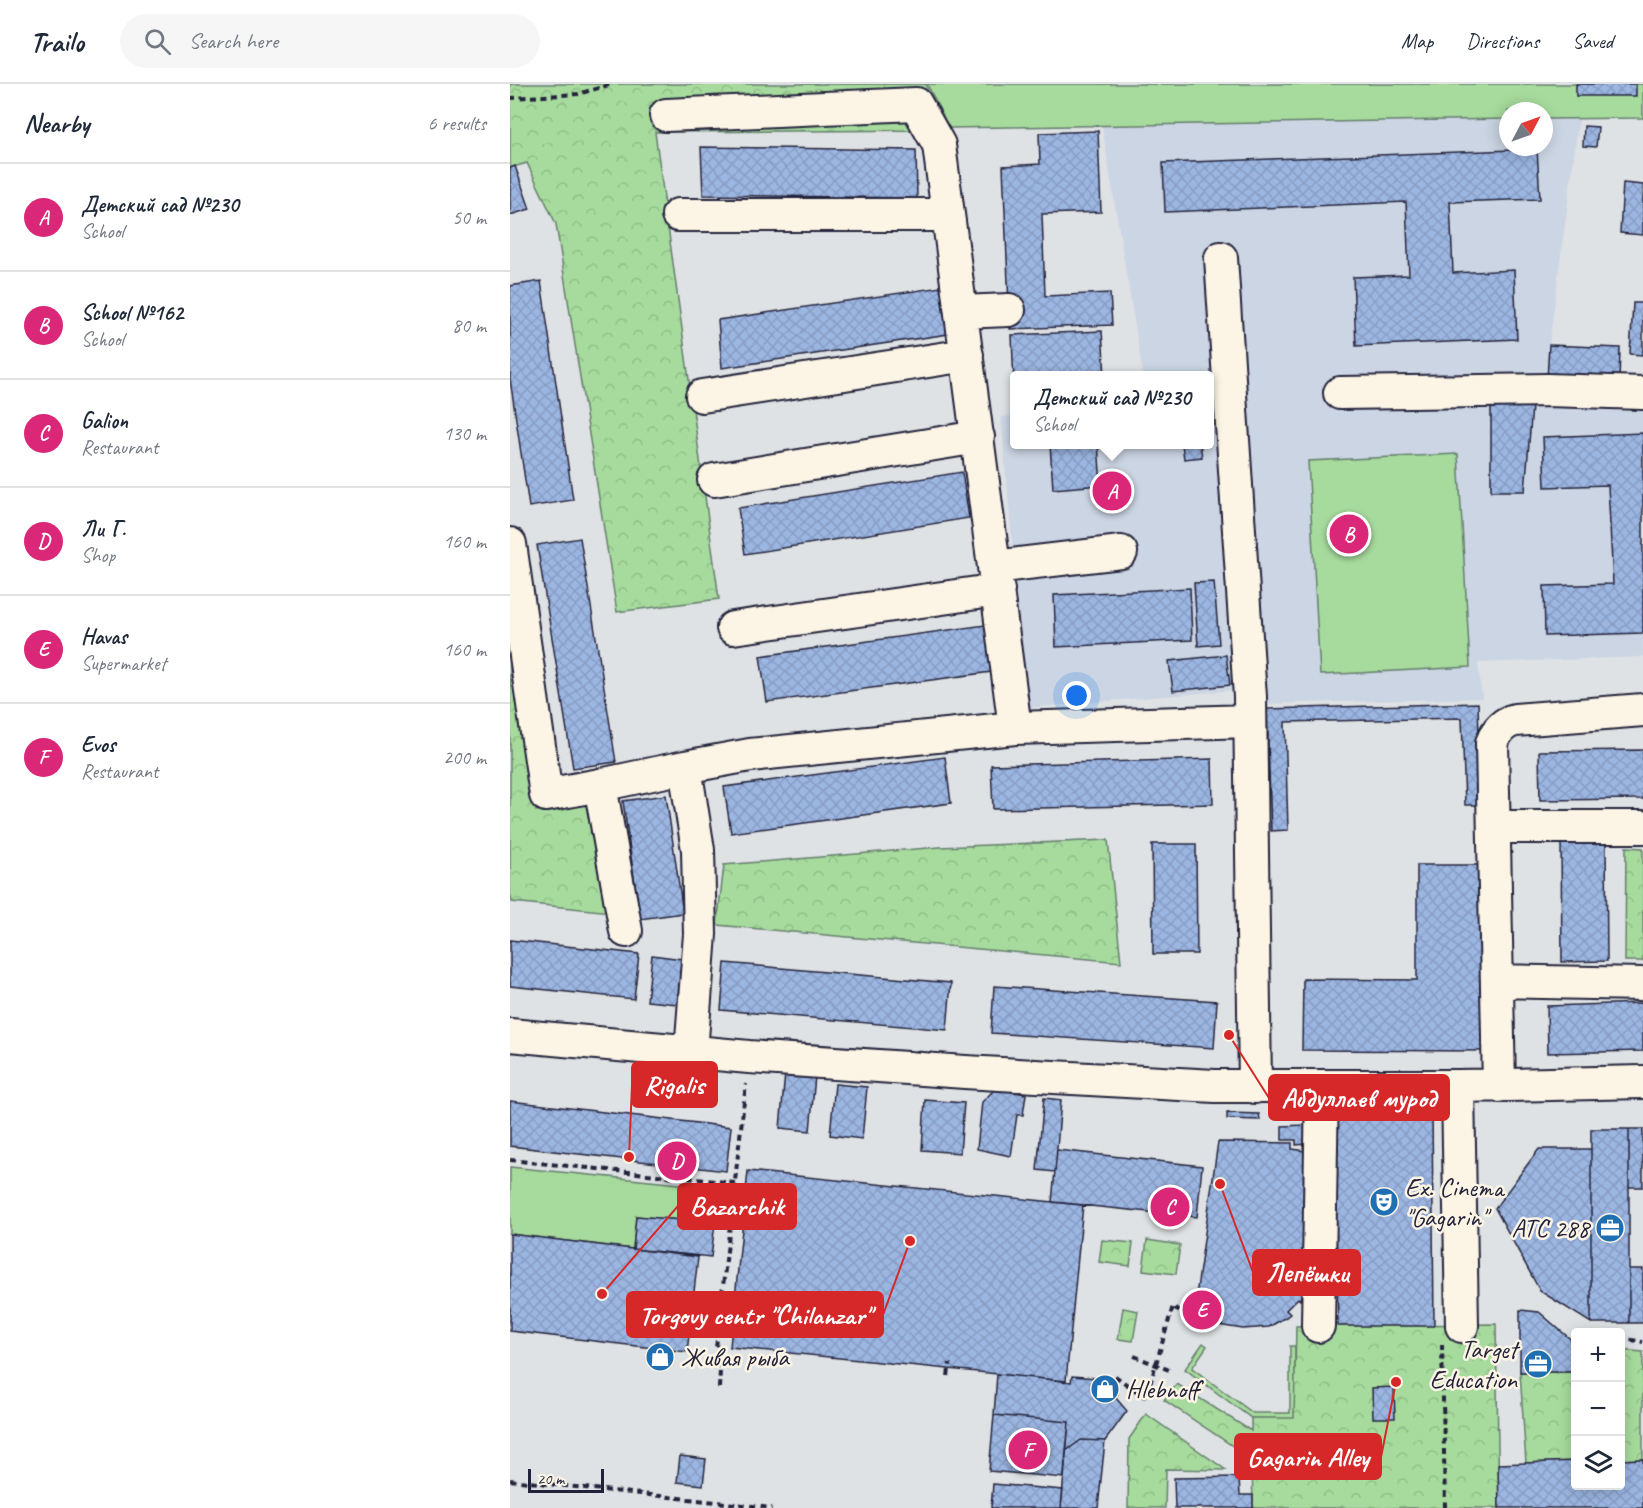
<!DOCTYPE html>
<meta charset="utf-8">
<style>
body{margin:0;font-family:Caveat,sans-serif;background:#f6f6f7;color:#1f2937}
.controls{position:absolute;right:18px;bottom:18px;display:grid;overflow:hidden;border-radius:6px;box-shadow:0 3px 15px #0003}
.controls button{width:54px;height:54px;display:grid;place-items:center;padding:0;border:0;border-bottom:2px solid #e0e1e3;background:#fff;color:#1f2937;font:30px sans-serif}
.compass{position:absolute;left:989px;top:18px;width:54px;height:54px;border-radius:50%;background:#fff;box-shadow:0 3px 15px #0003;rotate:49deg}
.scale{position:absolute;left:18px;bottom:15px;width:76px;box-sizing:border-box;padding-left:6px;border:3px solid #22223b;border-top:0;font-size:16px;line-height:21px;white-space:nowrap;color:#22223b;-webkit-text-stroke:4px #fcf5e5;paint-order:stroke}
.you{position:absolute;left:567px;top:612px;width:21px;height:21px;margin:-15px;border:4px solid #fff;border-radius:50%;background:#1a73e8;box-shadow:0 0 0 9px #1a73e833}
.badge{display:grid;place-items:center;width:39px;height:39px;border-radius:50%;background:#db2777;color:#fff;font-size:20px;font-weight:700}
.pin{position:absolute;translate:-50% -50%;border:3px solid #fff;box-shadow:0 2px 6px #0006}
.popup{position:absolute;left:500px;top:287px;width:204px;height:78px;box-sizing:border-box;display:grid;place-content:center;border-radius:6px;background:#fff;filter:drop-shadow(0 2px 4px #0005);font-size:20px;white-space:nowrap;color:#747a83}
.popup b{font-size:22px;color:#1f2937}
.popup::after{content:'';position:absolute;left:50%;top:100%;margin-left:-12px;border:12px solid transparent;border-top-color:#fff}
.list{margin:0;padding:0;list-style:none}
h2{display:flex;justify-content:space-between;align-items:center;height:78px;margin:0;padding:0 24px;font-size:26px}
h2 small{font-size:20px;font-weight:400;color:#747a83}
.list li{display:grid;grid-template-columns:39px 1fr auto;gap:18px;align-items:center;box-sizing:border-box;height:108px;padding:0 24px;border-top:2px solid #e0e1e3}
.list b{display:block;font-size:22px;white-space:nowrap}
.list p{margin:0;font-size:20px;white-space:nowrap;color:#747a83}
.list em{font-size:20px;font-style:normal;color:#747a83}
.icon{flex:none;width:33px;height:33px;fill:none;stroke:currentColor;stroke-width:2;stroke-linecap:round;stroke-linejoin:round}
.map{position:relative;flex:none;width:1133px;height:1424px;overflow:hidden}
header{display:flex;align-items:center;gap:36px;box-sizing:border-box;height:84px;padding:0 30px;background:#fff;border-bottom:2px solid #e0e1e3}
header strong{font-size:28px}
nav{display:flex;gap:33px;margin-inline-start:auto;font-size:21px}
.search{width:420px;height:54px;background:#f6f6f7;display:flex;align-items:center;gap:15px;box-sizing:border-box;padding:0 21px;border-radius:33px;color:#747a83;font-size:22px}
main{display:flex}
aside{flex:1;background:#fff}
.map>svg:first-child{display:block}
</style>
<header>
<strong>Trailo</strong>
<div class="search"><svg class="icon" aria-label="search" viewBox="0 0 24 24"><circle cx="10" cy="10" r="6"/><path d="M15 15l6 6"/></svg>Search here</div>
<nav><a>Map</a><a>Directions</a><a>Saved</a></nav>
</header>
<main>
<aside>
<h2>Nearby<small>6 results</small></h2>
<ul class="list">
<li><span class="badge">A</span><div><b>Детский сад №230</b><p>School</p></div><em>50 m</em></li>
<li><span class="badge">B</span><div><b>School №162</b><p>School</p></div><em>80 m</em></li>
<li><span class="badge">C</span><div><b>Galion</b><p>Restaurant</p></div><em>130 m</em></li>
<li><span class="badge">D</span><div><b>Ли Г.</b><p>Shop</p></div><em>160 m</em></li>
<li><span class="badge">E</span><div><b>Havas</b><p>Supermarket</p></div><em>160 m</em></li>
<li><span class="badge">F</span><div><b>Evos</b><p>Restaurant</p></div><em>200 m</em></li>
</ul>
</aside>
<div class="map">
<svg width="1133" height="1424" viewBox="0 0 1133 1424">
<defs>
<pattern id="forest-crowns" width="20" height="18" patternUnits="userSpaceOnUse" patternTransform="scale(1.5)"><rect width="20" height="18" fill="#a7db9d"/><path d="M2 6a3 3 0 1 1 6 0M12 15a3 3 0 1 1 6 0" fill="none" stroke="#8fbc88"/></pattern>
<pattern id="building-cross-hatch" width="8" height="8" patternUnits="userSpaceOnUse" patternTransform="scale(1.5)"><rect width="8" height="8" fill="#9cb6e2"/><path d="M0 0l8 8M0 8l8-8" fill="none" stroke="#869cc3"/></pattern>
</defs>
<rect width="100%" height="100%" fill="#dfe2e4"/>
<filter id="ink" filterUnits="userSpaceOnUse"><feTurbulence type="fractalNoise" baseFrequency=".0167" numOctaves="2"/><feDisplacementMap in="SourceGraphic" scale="12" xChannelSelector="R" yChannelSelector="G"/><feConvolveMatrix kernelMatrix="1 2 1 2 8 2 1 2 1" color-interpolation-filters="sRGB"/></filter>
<g filter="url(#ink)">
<path fill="#cbd5e3" d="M1069 34 1039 261 1037 295 1133 320V573L968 579 972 614 755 620 725 606 517 624 491 333 504 332V360H700V292L633 291 592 42 998 35V63H1034V35Z"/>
<path fill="#a7db9d" stroke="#647e6c" stroke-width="1.5" d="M417 0H1133V34L1034 35V27H998V35L439 44Z
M948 370 960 583 810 591 798 377Z
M0 1083 209 1104 205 1139 126 1132 123 1165 0 1150Z
M693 1259 697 1262 682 1284 743 1329H780V1262H785V1335L741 1334 675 1285Z"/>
<path fill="url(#forest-crowns)" stroke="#647e6c" stroke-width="1.5" d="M0 0H415L438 46 145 48 209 515 107 528 46 140 17 79 0 84Z
M0 568 26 727 84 719 101 828 2 818 0 809Z
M598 756 611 878 207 841 214 781 430 763Z
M1116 763 1133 764V877H1115Z
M592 1156 623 1159 620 1182 589 1178Z
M637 1156 670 1161 666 1190 633 1186Z
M613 1224 628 1227 623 1257 608 1255Z
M986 1240 989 1424H743L742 1375 654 1316 667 1300 741 1347V1334H784L786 1242Z
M1110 1266 1133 1268V1375L1111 1376Z
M1010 1288H1065V1377L1016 1379Z
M636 1330 716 1386 656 1385 655 1424H618L619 1355Z"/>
<path fill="url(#building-cross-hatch)" stroke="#22223b" stroke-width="1.5" d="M1066 0H1126V12H1066Z
M1074 42 1088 43 1086 63 1073 62Z
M588 47 591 128 532 130 535 212 600 209 602 241 500 245 493 82 530 80 529 49Z
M191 63 406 66 407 114 193 111Z
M1027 65 1030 115 940 118 943 189 1004 186 1007 255 846 262 843 193 899 191 896 118 655 128 653 79Z
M5 82 20 125 0 131V84Z
M1113 99 1133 101V151L1110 149Z
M31 197 63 416 19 423 0 295V202Z
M431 203 438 250 212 284 208 236Z
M1123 219H1133V271L1120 270Z
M592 247 595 292H504V302L502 251Z
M1039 261 1110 264 1109 298 1037 295Z
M981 321 1022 322 1015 407H981Z
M1133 349V549L1035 552 1034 502 1103 500 1098 401 1035 403 1033 353Z
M540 360H588L591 401 543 405Z
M672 360H690L692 373 674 375Z
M452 388 459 434 235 470 228 424Z
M70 454 106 678 63 684 27 461Z
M704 498 709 560 688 562 684 499Z
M680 504 682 556 546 563 544 511Z
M475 541 481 588 257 618 250 572Z
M716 571 720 601 663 607 659 577Z
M968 619 971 721H955L952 634 775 638 778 746 761 747 757 625Z
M1133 666V715L1030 716 1029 667Z
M435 673 441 719 221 749 214 703Z
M702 675 703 720 483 725 481 681Z
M156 711 173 829 130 835 113 717Z
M1096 759 1097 877 1052 878 1051 760Z
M642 760H686L687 870H643Z
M907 781H977L976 967 792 966 793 895 907 896Z
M0 856 129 870 124 915 0 902Z
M142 871 172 875 167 920 137 917Z
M215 879 441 899 437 946 211 926Z
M484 902 707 917 704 964 481 949Z
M1133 919V967L1038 969 1037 922Z
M275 989 305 992 300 1047 270 1044Z
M325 1000 357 1003 352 1055 320 1051Z
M485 1005 516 1010 513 1031H507L501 1072 467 1065 472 1018Z
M534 1014 551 1016 545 1088 527 1086Z
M415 1016 454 1019 450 1069 412 1066Z
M0 1017 221 1043 216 1087 0 1062Z
M922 1026 924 1242H828L824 1027Z
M717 1029 749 1030 750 1036 717 1035Z
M796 1041 797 1060 786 1061V1056H772V1042Z
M1081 1045H1119V1239H1081Z
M1119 1045H1133V1103H1119Z
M708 1058 782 1059V1065L797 1067 793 1194H795L790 1216 788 1214 776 1226 780 1230 776 1233 759 1243 733 1245 695 1239 678 1229 685 1219Z
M1029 1065H1081V1239L1030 1207 985 1124Z
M547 1066 692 1082 687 1133 542 1118Z
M238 1087 573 1121 556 1297 220 1263Z
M126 1132 205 1139 201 1173 123 1165Z
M0 1150 188 1173 177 1268 0 1247Z
M1119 1185H1133V1239H1119Z
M1010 1226 1029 1228 1066 1260V1288H1010Z
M487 1290 561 1298 562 1292 587 1294 603 1304 608 1310 605 1313 617 1327 595 1357 571 1356 556 1367 559 1338 484 1331Z
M884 1303 885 1334H863L862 1304Z
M484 1331 559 1338 554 1394 479 1387Z
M571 1356 595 1357 588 1424H551L556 1367Z
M170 1372 196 1375 193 1401 167 1398Z
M1133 1375V1424H989L988 1380 1066 1377V1402H1110V1376Z
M729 1393 730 1411H743V1424H665L664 1394Z
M483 1400 553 1406 551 1424H481Z"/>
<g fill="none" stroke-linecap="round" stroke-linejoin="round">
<g stroke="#22223b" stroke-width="36">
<path id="minor" d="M156 31 406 20 429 61 505 644 740 637
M168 131H438
M711 174 740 613 745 1003
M451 228 499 226
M830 309 1037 306 1133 309
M192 312 457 271
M204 396 468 353
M0 460 36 711 90 701 116 847
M484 483 611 468
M223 544 488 506
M90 701 175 683
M984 743H1133
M987 897 1133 900
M0 951 239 973 455 988 705 1002H948L1133 998
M181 968 190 850 188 766 175 683 240 671 505 644
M948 1002 952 1242
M989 1002 982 659C986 648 992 639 1005 636L1133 626
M808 1242 812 1003"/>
</g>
<path stroke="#22223b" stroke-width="4" stroke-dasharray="6 4.5" stroke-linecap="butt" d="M0 14 68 10 102 0
M0 1076 225 1099
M1110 1254 1133 1258
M932 1260 935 1424
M624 1272 659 1286
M438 1292 440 1279
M605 1292 636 1314 663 1222 678 1236
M209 1304 210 1287 206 1264 236 1000
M0 1396 262 1424"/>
<use href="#minor" stroke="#fcf5e5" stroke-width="32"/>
</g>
</g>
<defs>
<g id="theatre-disc" transform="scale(1.5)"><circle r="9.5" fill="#1f6fb2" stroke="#fcf5e5"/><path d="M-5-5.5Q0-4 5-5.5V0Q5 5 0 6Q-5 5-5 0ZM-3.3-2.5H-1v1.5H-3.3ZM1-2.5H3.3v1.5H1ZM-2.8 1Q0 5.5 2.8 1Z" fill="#fff"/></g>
<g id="office-disc" transform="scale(1.5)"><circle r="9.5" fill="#1f6fb2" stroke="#fcf5e5"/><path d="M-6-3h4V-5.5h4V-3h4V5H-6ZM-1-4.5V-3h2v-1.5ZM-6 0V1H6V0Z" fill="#fff"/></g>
<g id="shop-disc" transform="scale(1.5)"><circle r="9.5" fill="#1f6fb2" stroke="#fcf5e5"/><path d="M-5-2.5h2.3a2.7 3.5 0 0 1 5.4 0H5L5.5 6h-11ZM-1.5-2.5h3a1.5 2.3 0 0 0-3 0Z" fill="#fff"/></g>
</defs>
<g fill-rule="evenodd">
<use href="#theatre-disc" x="874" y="1118"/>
<use href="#office-disc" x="1100" y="1144"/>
<use href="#shop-disc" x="150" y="1273"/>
<use href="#office-disc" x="1028" y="1280"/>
<use href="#shop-disc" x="595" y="1305"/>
</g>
<g text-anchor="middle" stroke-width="5" stroke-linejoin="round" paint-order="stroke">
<g font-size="26" fill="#22223b" stroke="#fcf5e5" text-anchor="start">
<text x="895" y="1112">Ex. Cinema<tspan x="895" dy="30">"Gagarin"</tspan></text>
<text x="1079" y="1153" text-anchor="end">АТС 288</text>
<text x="1007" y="1274" text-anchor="end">Target<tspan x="1007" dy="30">Education</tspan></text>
<text x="171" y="1282">Живая рыба</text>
<text x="616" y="1314">Hlebnoff</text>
</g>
</g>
<path fill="none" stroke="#d62828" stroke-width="2" d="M119 1073L122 1001M719 951L759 1014M92 1210L168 1122M710 1100L743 1188M400 1157L373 1231M886 1298L871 1373"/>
<g fill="#d62828" stroke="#fcf5e5" stroke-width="2">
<circle cx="119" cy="1073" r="6"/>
<circle cx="719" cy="951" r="6"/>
<circle cx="92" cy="1210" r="6"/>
<circle cx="710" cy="1100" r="6"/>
<circle cx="400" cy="1157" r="6"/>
<circle cx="886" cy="1298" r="6"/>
</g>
<g fill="#d62828" stroke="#d62828" stroke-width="2">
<rect x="122" y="978" width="85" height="45" rx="6"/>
<rect x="759" y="991" width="180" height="45" rx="6"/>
<rect x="168" y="1100" width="118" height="45" rx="6"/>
<rect x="743" y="1166" width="107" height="45" rx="6"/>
<rect x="117" y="1208" width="256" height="45" rx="6"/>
<rect x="725" y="1350" width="146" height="45" rx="6"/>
</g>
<g font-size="27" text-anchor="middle" font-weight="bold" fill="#fff">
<text x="164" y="1010">Rigalis</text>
<text x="849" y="1023">Абдуллаев мурод</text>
<text x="227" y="1131">Bazarchik</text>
<text x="797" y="1198">Лепёшки</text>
<text x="245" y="1240">Torgovy centr "Сhilanzar"</text>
<text x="798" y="1382">Gagarin Alley</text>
</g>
</svg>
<div class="controls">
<button>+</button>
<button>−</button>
<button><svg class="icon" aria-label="layers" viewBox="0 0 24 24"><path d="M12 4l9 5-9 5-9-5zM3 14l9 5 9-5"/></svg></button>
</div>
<svg class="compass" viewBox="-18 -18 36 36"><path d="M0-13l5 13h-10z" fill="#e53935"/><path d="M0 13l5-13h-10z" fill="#747a83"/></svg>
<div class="scale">20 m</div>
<div class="you"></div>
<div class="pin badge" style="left:602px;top:407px">A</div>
<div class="popup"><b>Детский сад №230</b>School</div>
<div class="pin badge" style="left:839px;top:450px">B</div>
<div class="pin badge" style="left:660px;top:1123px">C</div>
<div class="pin badge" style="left:167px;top:1077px">D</div>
<div class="pin badge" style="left:692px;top:1226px">E</div>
<div class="pin badge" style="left:518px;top:1366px">F</div>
</div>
</main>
